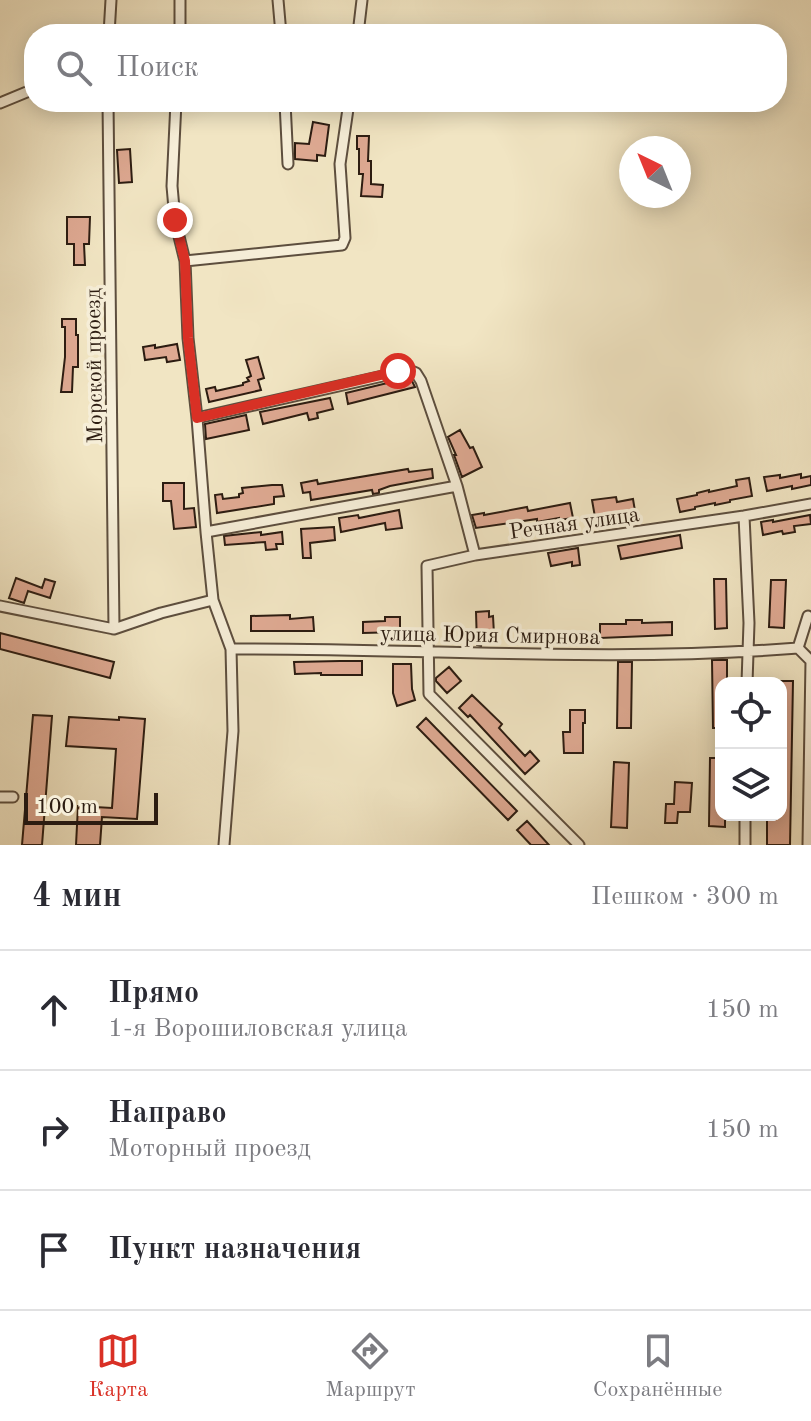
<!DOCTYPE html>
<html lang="ru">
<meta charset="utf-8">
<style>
body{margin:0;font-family:"Old Standard TT",serif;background:#f7f7f7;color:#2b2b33}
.controls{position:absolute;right:24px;bottom:24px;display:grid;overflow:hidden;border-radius:16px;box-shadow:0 4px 20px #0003}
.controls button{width:72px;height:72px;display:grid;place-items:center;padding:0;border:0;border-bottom:2px solid #e1e1e2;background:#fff;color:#2b2b33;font:40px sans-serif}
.compass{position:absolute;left:619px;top:136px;width:72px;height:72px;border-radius:50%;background:#fff;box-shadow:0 4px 20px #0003;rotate:317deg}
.scale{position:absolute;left:24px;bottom:20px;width:134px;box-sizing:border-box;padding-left:8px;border:4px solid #2c1c11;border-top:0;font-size:22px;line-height:28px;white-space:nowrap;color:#2c1c11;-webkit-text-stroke:6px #f6eed8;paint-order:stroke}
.stop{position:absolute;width:24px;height:24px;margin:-18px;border:6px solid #d93025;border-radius:50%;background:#fff}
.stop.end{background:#d93025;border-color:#fff;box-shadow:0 2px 8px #0008}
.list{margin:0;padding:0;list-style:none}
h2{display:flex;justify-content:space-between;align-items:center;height:104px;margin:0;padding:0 32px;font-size:34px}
h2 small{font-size:26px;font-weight:400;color:#7c7c81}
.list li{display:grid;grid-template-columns:52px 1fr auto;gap:24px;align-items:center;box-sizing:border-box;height:120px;padding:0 32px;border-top:2px solid #e1e1e2}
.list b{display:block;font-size:30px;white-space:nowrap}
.list p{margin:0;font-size:26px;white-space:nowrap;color:#7c7c81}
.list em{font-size:26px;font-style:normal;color:#7c7c81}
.icon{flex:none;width:44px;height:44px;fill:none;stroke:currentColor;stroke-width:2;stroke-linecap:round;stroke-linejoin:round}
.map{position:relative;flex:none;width:811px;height:845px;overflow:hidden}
.search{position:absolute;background:#fff;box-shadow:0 4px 20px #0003;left:24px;right:24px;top:24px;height:88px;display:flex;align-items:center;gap:20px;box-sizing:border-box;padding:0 28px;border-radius:32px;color:#7c7c81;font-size:30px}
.sheet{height:464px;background:#fff}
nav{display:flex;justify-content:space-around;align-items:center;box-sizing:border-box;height:112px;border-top:2px solid #e1e1e2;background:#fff;font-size:22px;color:#7c7c81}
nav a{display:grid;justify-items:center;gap:4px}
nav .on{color:#d93025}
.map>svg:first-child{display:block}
</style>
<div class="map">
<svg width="811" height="845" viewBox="0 0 811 845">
<rect width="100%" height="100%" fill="#f1e5c3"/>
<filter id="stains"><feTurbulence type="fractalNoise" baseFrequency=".0025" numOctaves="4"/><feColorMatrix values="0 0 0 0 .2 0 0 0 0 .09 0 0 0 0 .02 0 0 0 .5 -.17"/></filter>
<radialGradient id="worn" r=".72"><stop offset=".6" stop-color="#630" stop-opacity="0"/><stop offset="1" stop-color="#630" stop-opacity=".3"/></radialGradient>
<path fill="#dea992" stroke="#2c1c11" stroke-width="2" d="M313 122 329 125 325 156 317 155V161L295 159V143L309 144Z
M357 136H369L368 161H371V184L383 185 382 197 361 196 363 174H359V149H357Z
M130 149 132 182 119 183 117 150Z
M67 217H90L89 244H84L85 265H74V244H67Z
M62 319H76V335H78V367H73L72 392H61L65 357V327H62Z
M177 344 180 360 167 362 166 357 145 360 143 347 155 345V348Z
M258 357 264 378 258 380 261 390 209 402 206 389 215 387 216 391 243 385V383L249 381 247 378 251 376 246 360Z
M408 378 411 379 415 387 348 404 346 393Z
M330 398 333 409 317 413 318 418 309 420 307 413 263 424 260 412Z
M246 415 249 430 206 439 205 424Z
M460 430 470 448 473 447 482 467 462 477 454 455H456L448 437Z
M408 469 409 472 432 469 433 478 390 486 379 490V493L373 494 372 490 311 500 310 492 303 493 301 483 317 480 318 484Z
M801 474V478L811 476V485L792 489V486L767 491 764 477 780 475V478Z
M749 478 752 496 730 500V502L715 505V503L695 507V509L680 512 677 499 697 495V493L709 490V492L737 486 736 480Z
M163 483H184V509L194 508 196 527 174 529 171 501H163Z
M272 485H282L284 496 274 497V504L217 513 215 495 222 494 223 499 239 497V494L243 493 242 488Z
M616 497 617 502 633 499 635 511 595 517 592 500Z
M570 503 573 518 559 520V518L537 522V519L476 528 472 515 484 513V515L527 507 528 511Z
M399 510 402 528 386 530 385 523 341 532 339 518 358 515 359 518Z
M810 515 811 524 794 526 795 532 783 534 782 531 763 535 761 522 773 520V522Z
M334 527 335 540 310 543 311 558H303L301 529Z
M261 532V535L282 532 283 544H276L277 549 266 550 265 542 225 545 224 536Z
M680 535 682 548 621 559 618 546Z
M578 548 580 565 572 566V562L551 566 548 553Z
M16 578 42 588 45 579 55 582 50 598 28 591 24 603 9 598Z
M714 579H726L727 628 715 629Z
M771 580H786L784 628 769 627Z
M489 611V617L493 616 494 634 483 635 481 646 477 645 476 612Z
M290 615V619L313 617 314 631H251V616Z
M385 617H400V632L363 633V622L385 621Z
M626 620H642V623L672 622V635L600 638V624H626Z
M0 633 114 662 110 678 0 649Z
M712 660H727V683H721V728H713Z
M340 661H362V675H321V673L295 674 294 662Z
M618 662H632L631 728H617Z
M393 664H411L412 689 415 700 397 706 393 693Z
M449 667 461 681 447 693 436 681V678Z
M781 681H793L790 845H767V815H781Z
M472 695 502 724 499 728 525 756 530 751 539 761 525 774 470 715 468 717 459 708Z
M570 710H585V723H583V753H564L563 732H570Z
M33 715 52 716 42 845H22Z
M69 717 119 720V717L145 719 137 819 102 817 100 845H76L78 806 112 808 116 749 66 746Z
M426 718 517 811 508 820 417 727Z
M710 758H721V815H725V827L709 826Z
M614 762 629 763 627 828 611 827Z
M675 782 692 783 690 812H678L677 823H665L666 804H674Z
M527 821 549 845H531L517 830Z"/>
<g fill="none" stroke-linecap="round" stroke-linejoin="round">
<g stroke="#5d4e3e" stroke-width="13">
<path id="street" d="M278 0 281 34
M109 34 111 0
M180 34V0
M358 34 362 0
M108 102 114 629
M176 102 172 186 175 220 185 261 188 338 197 418 206 532 213 600 231 649 233 731 224 845
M285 102 288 164
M0 103 34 89
M185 261 342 245 345 238 340 164 349 102
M197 418 409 370 416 373 421 381 457 486
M744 516 749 623 747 683
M206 532 457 486 475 555
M0 606 114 629
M808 616 798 648 811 661 808 845
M114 629 161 613 213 600
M231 649C419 648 609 663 798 648
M0 797H13
M579 845 429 694 427 566 475 555 744 516 811 504
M745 845V815"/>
</g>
<use href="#street" stroke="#f6eed8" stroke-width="9"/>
</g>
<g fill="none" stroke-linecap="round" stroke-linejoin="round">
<path stroke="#d93025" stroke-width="10" d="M175 220 185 261 188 338 197 418 398 371"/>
</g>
<g text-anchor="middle" stroke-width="7" stroke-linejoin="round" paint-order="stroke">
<g font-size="22" fill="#2c1c11" stroke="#f6eed8">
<text transform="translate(93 366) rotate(-91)" y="8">Морской проезд</text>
<text transform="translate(574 522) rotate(-8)" y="8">Речная улица</text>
<text transform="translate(490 634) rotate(1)" y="8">улица Юрия Смирнова</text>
</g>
</g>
<rect width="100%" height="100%" filter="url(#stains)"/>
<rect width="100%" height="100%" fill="url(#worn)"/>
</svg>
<div class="controls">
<button><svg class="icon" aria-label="locate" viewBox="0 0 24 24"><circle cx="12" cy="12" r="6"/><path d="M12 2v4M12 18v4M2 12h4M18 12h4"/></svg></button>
<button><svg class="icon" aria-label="layers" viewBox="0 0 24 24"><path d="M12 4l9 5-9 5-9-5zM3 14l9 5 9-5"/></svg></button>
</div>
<svg class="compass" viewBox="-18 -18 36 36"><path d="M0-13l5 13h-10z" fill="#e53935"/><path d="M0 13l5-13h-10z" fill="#7c7c81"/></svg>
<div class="scale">100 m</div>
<div class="stop" style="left:398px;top:371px"></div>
<div class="stop end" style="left:175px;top:220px"></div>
<div class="search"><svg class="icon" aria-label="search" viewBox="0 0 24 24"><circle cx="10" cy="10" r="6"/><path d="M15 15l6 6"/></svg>Поиск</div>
</div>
<section class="sheet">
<h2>4 мин<small>Пешком · 300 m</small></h2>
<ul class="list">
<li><svg class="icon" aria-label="ahead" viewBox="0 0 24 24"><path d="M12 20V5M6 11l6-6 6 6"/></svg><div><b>Прямо</b><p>1-я Ворошиловская улица</p></div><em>150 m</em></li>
<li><svg class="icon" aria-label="right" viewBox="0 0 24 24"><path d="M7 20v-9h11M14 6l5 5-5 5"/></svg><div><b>Направо</b><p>Моторный проезд</p></div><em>150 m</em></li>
<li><svg class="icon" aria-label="arrive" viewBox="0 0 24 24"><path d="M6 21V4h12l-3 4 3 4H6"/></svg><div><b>Пункт назначения</b></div></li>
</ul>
</section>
<nav>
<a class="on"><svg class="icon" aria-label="map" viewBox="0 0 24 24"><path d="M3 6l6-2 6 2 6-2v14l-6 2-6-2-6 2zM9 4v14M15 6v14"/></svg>Карта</a>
<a><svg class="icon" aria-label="directions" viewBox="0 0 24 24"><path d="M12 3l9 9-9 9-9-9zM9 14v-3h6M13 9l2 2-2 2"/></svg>Маршрут</a>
<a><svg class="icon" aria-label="saved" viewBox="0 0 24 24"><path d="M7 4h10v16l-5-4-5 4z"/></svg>Сохранённые</a>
</nav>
